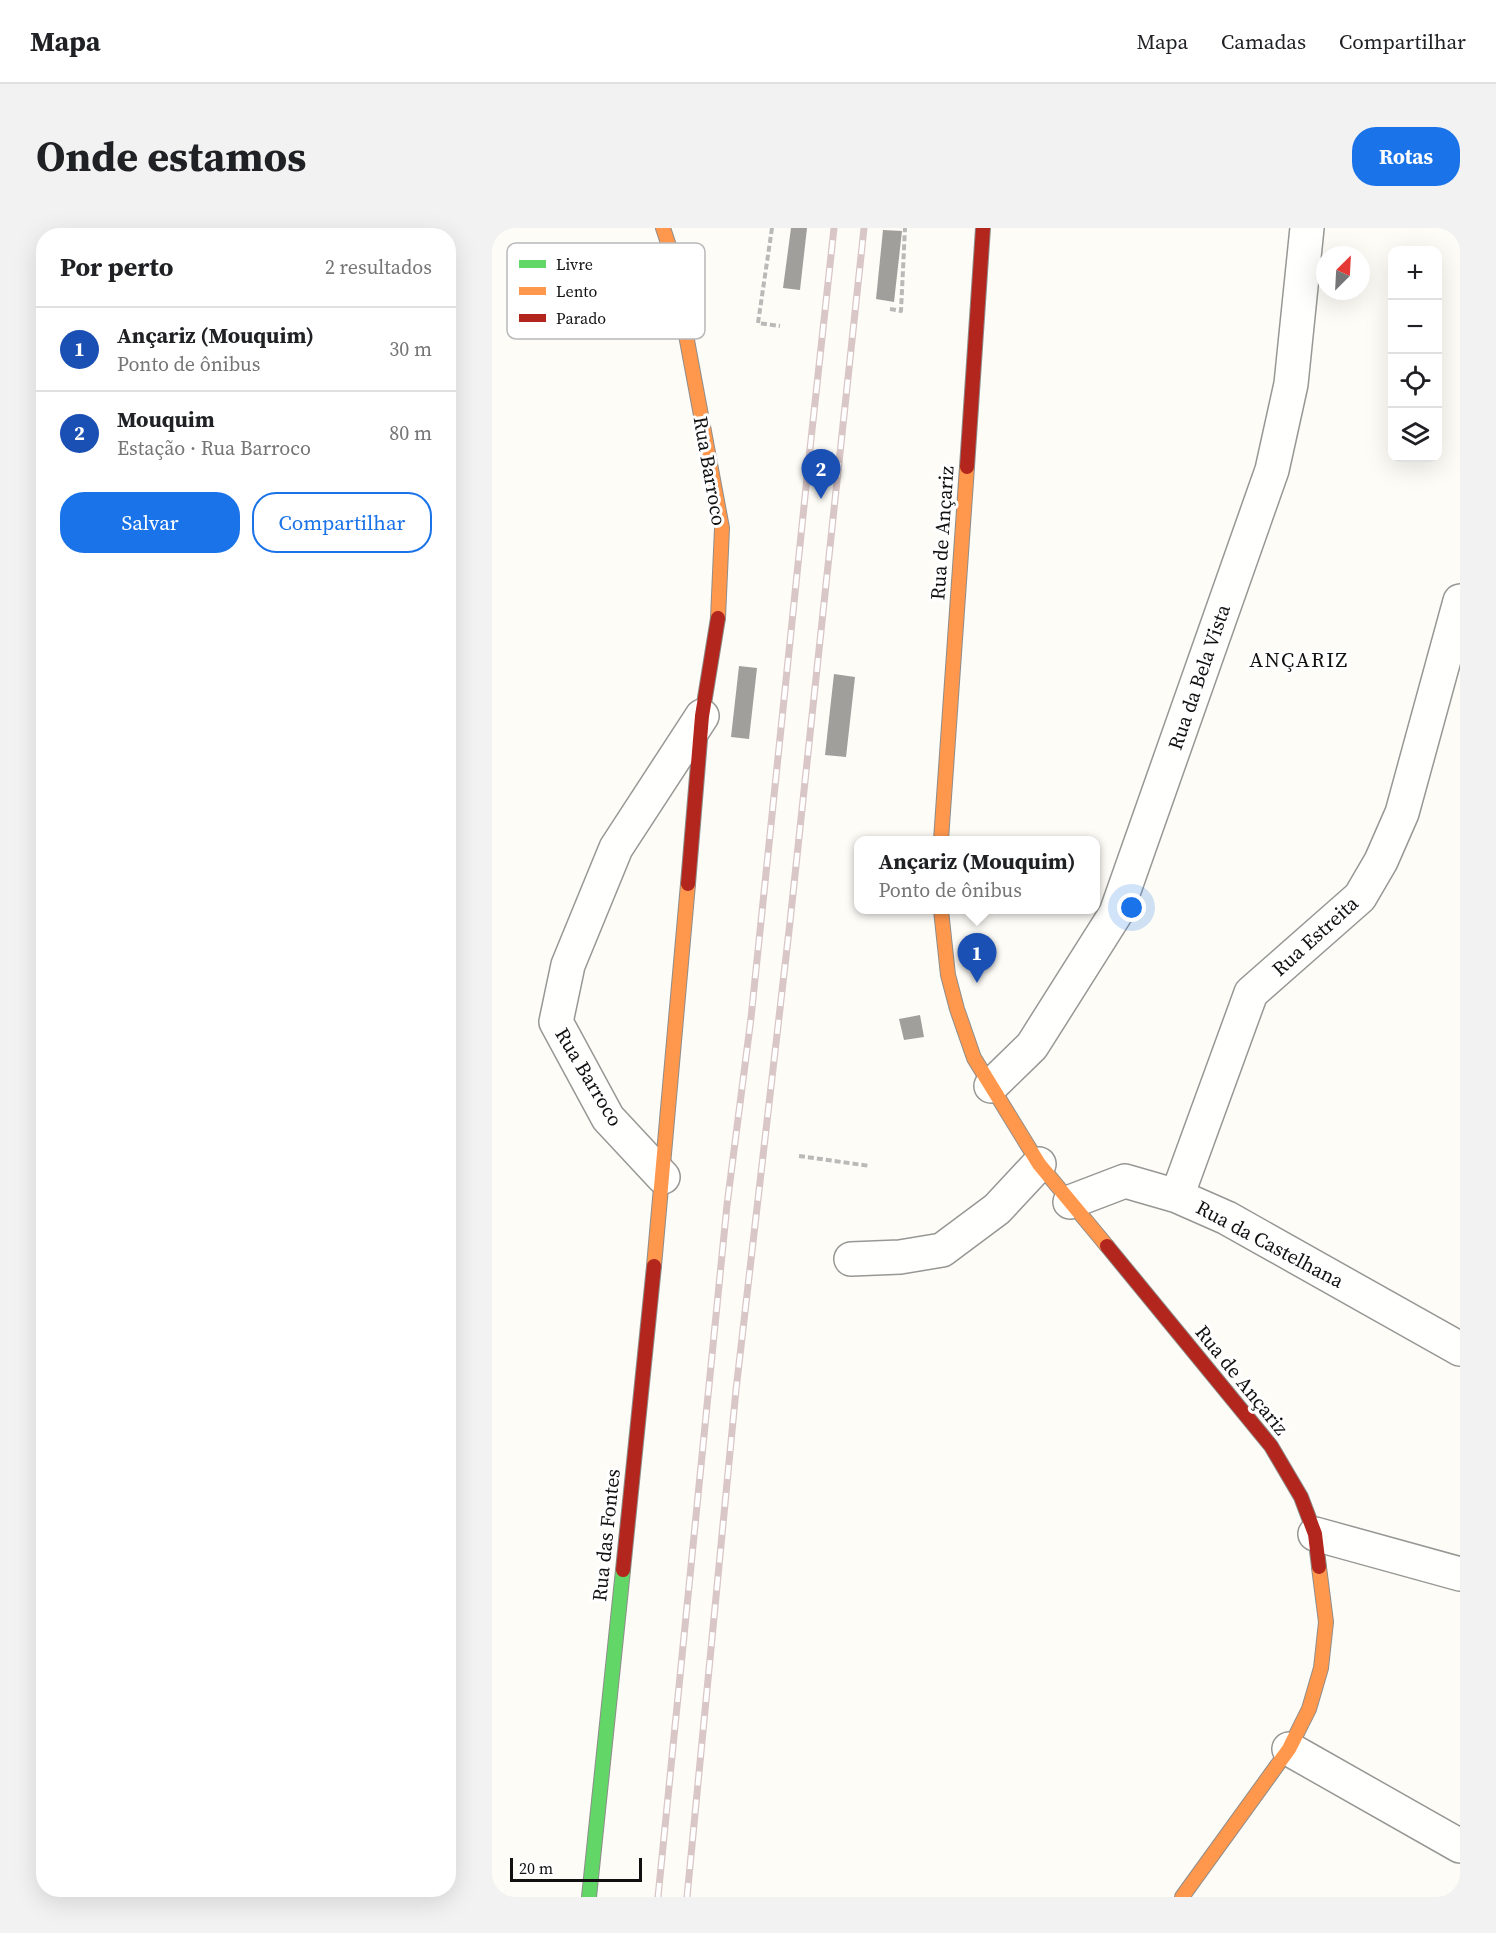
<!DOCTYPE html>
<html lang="pt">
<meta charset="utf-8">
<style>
body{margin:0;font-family:"Source Serif 4",serif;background:#f2f2f2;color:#202124}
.controls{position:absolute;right:18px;top:18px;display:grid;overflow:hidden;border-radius:12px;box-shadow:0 6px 24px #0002}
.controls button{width:54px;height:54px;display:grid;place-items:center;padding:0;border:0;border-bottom:2px solid #e0e0e0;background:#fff;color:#202124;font:30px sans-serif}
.compass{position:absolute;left:824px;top:18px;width:54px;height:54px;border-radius:50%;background:#fff;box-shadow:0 6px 24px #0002;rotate:24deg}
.scale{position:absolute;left:18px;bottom:15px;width:132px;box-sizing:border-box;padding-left:6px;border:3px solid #111;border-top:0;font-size:16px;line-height:21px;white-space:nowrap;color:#111;-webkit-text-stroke:4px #fff;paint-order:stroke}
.you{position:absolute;left:640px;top:680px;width:21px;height:21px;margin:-15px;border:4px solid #fff;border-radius:50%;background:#1a73e8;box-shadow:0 0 0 9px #1a73e833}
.badge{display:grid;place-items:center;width:39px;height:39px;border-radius:50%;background:#1a73e8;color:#fff;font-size:20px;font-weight:700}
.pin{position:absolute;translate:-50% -50px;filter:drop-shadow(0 2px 3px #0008)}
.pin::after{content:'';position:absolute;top:32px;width:21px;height:18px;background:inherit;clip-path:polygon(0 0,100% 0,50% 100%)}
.popup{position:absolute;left:362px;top:608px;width:246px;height:78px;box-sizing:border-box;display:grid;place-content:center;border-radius:12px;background:#fff;filter:drop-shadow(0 2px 4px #0005);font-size:20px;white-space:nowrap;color:#757577}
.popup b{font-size:22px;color:#202124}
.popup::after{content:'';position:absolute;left:50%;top:100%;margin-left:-12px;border:12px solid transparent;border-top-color:#fff}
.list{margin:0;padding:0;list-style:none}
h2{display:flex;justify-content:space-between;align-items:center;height:78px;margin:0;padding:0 24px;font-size:26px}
h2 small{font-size:20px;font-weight:400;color:#757577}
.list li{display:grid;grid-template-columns:39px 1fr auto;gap:18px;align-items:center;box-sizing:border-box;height:84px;padding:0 24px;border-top:2px solid #e0e0e0}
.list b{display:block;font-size:22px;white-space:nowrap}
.list p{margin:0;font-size:20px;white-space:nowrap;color:#757577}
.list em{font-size:20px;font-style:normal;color:#757577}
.actions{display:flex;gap:12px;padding:18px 24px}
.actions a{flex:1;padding:14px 0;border:2px solid #1a73e8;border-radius:24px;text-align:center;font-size:21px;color:#1a73e8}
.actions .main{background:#1a73e8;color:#fff}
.icon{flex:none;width:33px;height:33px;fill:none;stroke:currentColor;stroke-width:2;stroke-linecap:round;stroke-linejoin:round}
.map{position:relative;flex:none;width:968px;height:1669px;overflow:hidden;border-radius:24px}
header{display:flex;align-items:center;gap:36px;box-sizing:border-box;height:84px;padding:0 30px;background:#fff;border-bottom:2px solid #e0e0e0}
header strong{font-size:28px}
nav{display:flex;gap:33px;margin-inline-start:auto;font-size:21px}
.intro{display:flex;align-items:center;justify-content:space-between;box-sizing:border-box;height:144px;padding:0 36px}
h1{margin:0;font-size:42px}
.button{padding:15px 27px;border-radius:24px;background:#1a73e8;color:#fff;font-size:21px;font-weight:700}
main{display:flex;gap:36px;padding:0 36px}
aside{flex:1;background:#fff;border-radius:24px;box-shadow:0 6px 24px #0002}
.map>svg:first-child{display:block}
</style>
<header>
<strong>Mapa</strong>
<nav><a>Mapa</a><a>Camadas</a><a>Compartilhar</a></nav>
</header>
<div class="intro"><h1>Onde estamos</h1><a class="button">Rotas</a></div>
<main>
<aside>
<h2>Por perto<small>2 resultados</small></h2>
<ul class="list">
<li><span class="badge" style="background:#1a4fb4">1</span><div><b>Ançariz (Mouquim)</b><p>Ponto de ônibus</p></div><em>30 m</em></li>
<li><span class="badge" style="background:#1a4fb4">2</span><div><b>Mouquim</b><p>Estação · Rua Barroco</p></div><em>80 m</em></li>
</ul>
<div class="actions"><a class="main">Salvar</a><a>Compartilhar</a></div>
</aside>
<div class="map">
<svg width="968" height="1669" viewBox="0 0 968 1669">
<rect width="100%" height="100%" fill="#fdfcf7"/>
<path fill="#a19f9c" d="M299 0H315L308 62 291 60Z
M391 2 410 3 402 74 384 71Z
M247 438 265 440 257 511 239 509Z
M342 446 363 449 354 529 333 527Z
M428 787 432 809 412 812 407 791Z"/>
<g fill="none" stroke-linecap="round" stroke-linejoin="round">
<g stroke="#979795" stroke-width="36">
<path id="street" d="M499 858 540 818 624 685 780 242 799 156 815 0
M171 949 116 890 64 794 76 737 124 620 210 488
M685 968 759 765 868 669 889 633 910 585 968 373
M578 974 633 953 685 968 735 990 968 1121
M359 1031 408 1029 450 1022 505 981 547 936
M823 1306 968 1346
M797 1521 968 1618"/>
</g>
<g stroke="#8e8d8b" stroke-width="16">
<path id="fast" d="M97 1669 131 1342"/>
</g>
<g stroke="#8e8d8b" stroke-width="16">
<path id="slow" d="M171 0 178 21 230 300 226 390
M449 612 475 239
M449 682 456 747 465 781 482 830 547 936 615 1018
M162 1038 196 656
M690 1669 797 1521 817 1481 829 1440 834 1394 827 1339"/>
</g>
<g stroke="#8e8d8b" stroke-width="16">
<path id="jam" d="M475 239 491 0
M196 656 210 488 226 390
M615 1018 779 1218 809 1269 823 1306 827 1339
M131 1342 162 1038"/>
</g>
<path stroke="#b9b9b8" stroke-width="4" stroke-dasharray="6 3" stroke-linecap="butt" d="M280 0 266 95 288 98
M398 81 409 83 413 0
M307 928 378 938"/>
<use href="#street" stroke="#fffffe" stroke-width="33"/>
<use href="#fast" stroke="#63d668" stroke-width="14"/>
<use href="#slow" stroke="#ff974d" stroke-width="14"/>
<use href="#jam" stroke="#b3261e" stroke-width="14"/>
<g stroke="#d9c6c7" stroke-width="7">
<path id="rail" d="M166 1669 235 977 259 790 317 230 342 0
M195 1669 244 1162 298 694 372 0"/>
</g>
<use href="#rail" stroke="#fff" stroke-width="4.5" stroke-dasharray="14" stroke-linecap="butt"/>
</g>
<g text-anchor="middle" stroke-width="6" stroke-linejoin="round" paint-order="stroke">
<g font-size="20" fill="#111" stroke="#fff">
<text transform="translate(218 243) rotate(80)" y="7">Rua Barroco</text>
<text transform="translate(450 305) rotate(-86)" y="7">Rua de Ançariz</text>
<text transform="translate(707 449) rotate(-71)" y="7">Rua da Bela Vista</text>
<text transform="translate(823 708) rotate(-42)" y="7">Rua Estreita</text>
<text transform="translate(97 849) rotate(59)" y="7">Rua Barroco</text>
<text transform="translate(778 1016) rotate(28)" y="7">Rua da Castelhana</text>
<text transform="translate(750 1152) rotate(51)" y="7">Rua de Ançariz</text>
<text transform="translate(114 1307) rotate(-84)" y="7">Rua das Fontes</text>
</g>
<g font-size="21" letter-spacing="1.5" fill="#111" stroke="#fff">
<text x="807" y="439">ANÇARIZ</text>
</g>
</g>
<rect x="15" y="15" width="198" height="96" rx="9" fill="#fff" stroke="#b8b8b8" stroke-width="1.5"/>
<rect x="27" y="32" width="27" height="8" fill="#63d668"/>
<rect x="27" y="59" width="27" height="8" fill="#ff974d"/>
<rect x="27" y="86" width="27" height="8" fill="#b3261e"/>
<g font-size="16" fill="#111">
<text x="64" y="42">Livre</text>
<text x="64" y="69">Lento</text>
<text x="64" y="96">Parado</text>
</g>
</svg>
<div class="controls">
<button>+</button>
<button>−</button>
<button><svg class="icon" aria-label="locate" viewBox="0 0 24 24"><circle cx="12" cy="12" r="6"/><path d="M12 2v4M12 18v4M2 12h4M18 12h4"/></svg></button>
<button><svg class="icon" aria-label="layers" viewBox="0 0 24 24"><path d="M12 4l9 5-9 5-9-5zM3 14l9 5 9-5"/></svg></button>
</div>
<svg class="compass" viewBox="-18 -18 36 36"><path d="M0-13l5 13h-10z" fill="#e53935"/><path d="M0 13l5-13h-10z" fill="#757577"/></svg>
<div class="scale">20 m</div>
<div class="you"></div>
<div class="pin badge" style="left:485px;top:755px;background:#1a4fb4">1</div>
<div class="popup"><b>Ançariz (Mouquim)</b>Ponto de ônibus</div>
<div class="pin badge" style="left:329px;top:271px;background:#1a4fb4">2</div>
</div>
</main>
